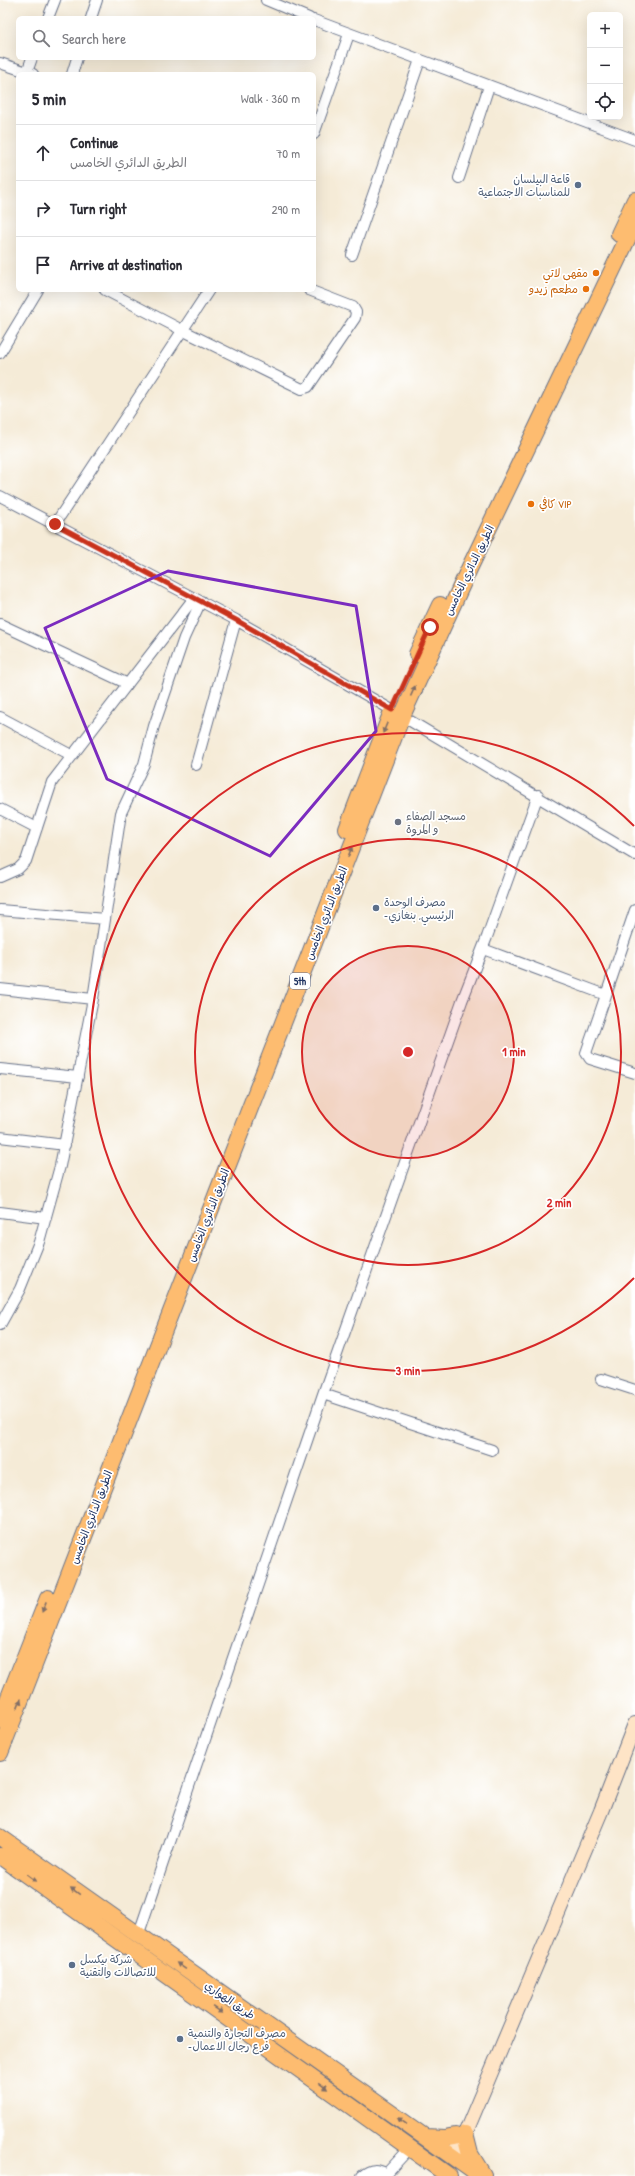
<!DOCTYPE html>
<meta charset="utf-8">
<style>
body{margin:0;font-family:"Patrick Hand","Playpen Sans Arabic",sans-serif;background:#f7f7f7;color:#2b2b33}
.controls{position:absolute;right:12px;top:12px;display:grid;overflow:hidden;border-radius:6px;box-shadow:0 4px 16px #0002}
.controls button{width:36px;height:36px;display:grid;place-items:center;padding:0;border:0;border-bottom:1px solid #e1e1e2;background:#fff;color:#2b2b33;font:20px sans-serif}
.stop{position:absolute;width:12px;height:12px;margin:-9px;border:3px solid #c8321e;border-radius:50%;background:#fff}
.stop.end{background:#c8321e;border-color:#fff;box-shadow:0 1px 4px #0008}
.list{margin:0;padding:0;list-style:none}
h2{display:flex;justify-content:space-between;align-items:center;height:52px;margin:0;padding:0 16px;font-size:17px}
h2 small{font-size:13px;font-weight:400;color:#7c7c81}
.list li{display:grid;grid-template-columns:26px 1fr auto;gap:12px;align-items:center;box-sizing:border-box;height:56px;padding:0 16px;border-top:1px solid #e1e1e2}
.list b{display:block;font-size:15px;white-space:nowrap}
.list p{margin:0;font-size:13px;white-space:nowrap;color:#7c7c81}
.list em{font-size:13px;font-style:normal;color:#7c7c81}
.icon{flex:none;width:22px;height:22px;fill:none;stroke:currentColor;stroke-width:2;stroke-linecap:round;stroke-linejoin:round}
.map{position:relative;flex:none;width:635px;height:2176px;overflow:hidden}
.search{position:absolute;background:#fff;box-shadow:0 4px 16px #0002;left:16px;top:16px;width:300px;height:44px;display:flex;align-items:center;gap:10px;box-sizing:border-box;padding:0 14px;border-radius:6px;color:#7c7c81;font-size:15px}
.panel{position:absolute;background:#fff;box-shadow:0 4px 16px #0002;left:16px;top:72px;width:300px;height:220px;border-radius:6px}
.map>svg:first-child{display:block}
</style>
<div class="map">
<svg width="635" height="2176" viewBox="0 0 635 2176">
<rect width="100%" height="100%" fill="#fff"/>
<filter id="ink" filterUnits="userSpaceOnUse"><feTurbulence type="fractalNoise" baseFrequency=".025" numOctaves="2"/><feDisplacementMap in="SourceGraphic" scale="8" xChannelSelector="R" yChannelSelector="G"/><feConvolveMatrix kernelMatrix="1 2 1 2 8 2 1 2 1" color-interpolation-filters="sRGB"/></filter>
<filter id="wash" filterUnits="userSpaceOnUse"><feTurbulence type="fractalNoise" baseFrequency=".012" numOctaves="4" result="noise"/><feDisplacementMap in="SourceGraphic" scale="16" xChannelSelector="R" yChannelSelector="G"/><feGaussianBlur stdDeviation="0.9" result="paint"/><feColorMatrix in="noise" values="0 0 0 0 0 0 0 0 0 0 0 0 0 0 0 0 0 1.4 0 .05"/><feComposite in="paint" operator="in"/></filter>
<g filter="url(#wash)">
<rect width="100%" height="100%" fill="#f5ebd7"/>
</g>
<g filter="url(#ink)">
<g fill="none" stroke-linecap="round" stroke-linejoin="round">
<g stroke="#677188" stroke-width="12">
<path id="minor" d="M266 0 309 18
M48 18 55 0
M91 18 97 0
M314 20 635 140
M0 63 33 74
M27 72 32 58
M72 74 77 58
M314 134 349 34
M459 178 489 86
M352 255 420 60
M105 290 182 330 302 389 308 387 355 318 356 312 353 307 309 290
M0 353 38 290
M0 496 236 620 392 710
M55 524 209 290
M0 624 128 684
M402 716 635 855
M0 717 71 755
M196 765 236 620
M0 809 37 828
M0 877 18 869 26 861 52 782 194 598
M0 910 105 919
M483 949 606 995 635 910
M0 989 93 999
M606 995 586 1053 590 1059 635 1073
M0 1069 78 1077
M0 1137 65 1145
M0 1212 46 1218
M0 1325 20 1289 39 1242 60 1166 93 999 121 813 144 764 154 726 184 638 201 601
M601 1379 635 1390
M323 1394 492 1450
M138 1936 323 1394 462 1001 487 937 538 795
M362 2176C371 2168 377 2169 386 2174
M384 2176 410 2148"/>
</g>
<g stroke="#677188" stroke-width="16">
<path id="secondary" d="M452 2156 465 2134 601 1811 635 1724"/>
</g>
<g stroke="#677188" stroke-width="18">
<path id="primary" d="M619 234 635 200
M417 654 440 605
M347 829 391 714
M0 1720 48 1598
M0 1753 402 716 469 569 635 223"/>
</g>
<g stroke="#677188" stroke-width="18">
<path id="trunk" d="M0 1837 480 2176
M0 1856 449 2176
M465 2134 470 2154 483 2175
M426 2137 444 2138 455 2136"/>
</g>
<use href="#minor" stroke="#fff" stroke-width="10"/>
<use href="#secondary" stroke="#fee4c6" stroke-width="14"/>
<use href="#primary" stroke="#fdbc70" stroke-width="16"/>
<use href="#trunk" stroke="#fdbc70" stroke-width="16"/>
</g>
<defs><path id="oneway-solid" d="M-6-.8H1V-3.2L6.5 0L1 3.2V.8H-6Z"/></defs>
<g fill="#816e66">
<use href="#oneway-solid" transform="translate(413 691) rotate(-66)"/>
<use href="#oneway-solid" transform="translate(385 728) rotate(112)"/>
<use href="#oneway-solid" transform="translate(350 852) rotate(-69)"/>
<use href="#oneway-solid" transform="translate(44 1607) rotate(111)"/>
<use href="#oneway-solid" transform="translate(19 1704) rotate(-69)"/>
<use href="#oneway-solid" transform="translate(32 1878) rotate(36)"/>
<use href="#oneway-solid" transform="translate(75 1891) rotate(-144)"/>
<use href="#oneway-solid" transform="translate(181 1966) rotate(-145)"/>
<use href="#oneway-solid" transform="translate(218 2010) rotate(35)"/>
<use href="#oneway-solid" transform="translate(323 2086) rotate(36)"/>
<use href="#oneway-solid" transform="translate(402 2121) rotate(-145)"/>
</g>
</g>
<g fill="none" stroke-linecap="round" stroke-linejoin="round" filter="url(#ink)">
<path stroke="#c8321e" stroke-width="5" d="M55 524 236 620 392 710 430 627"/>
</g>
<path fill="none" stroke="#7b2cbf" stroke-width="3" stroke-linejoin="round" d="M168 571 356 606 376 731 270 856 107 779 45 628Z"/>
<circle cx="408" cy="1052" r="106" fill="#d62828" fill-opacity=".12"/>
<g fill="none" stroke="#d62828" stroke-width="2">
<circle cx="408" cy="1052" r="106"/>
<circle cx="408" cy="1052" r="213"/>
<path d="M634 1278A319 319 0 1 1 634 826"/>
</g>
<g fill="#5c6f8a" stroke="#fff" stroke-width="1.5">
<circle cx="578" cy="185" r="4"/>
<circle cx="376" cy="908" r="4"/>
<circle cx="72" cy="1965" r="4"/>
<circle cx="180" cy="2039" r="4"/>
</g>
<g fill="#e8710a" stroke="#fff" stroke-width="1.5">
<circle cx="596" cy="273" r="4"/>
<circle cx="586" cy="289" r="4"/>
<circle cx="531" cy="504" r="4"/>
</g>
<circle fill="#6b7280" stroke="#fff" stroke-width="1.5" cx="398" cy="822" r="4"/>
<g text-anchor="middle" stroke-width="3.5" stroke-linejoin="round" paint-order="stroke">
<rect fill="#fff" stroke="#5f6d8e" stroke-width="1" x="290" y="973" width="20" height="16" rx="3"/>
<g font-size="10" font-weight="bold" fill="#1b2f5e">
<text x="300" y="985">5th</text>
</g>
<g font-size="11" fill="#4e5e75" stroke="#fff" text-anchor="start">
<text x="570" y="183" text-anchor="end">قاعة البيلسان<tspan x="570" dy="13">للمناسبات الاجتماعية</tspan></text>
<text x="384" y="906">مصرف الوحدة<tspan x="384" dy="13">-الرئيسي, بنغازي</tspan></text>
<text x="80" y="1963">شركة بيكسل<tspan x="80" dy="13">للاتصالات والتقنية</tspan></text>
<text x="188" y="2037">مصرف التجارة والتنمية<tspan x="188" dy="13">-فرع رجال الاعمال</tspan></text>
</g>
<g font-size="11" fill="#c56008" stroke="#fff" text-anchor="end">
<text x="588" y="277">مقهى لاتي</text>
<text x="578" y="293">مطعم زيدو</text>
<text x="539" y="508" text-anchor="start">كافي VIP</text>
</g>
<g font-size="11" fill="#1b2f5e" stroke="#fff">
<text transform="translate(469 570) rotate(-64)" y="4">الطريق الدائري الخامس</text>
<text transform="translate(326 913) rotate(-69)" y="4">الطريق الدائري الخامس</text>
<text transform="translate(208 1215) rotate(-69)" y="4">الطريق الدائري الخامس</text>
<text transform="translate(91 1517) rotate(-69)" y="4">الطريق الدائري الخامس</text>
<text transform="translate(230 2000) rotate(35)" y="4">طريق الهواري</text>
</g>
<g font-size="11" fill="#5b616d" stroke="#fff" text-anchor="start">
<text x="406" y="820">مسجد الصفاء<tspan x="406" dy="13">و المروة</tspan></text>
</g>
</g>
<circle cx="408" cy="1052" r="6" fill="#d62828" stroke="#fff" stroke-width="2"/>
<g font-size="12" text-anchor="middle" font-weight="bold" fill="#d62828" stroke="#fff" stroke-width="3.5" stroke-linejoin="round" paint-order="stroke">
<text x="514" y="1056">1 min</text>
<text x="559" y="1207">2 min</text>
<text x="408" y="1375">3 min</text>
</g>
</svg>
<div class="controls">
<button>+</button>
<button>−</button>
<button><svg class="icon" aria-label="locate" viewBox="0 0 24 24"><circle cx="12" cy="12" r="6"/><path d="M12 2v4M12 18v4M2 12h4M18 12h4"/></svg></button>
</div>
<div class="stop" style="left:430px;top:627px"></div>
<div class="stop end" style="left:55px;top:524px"></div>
<div class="search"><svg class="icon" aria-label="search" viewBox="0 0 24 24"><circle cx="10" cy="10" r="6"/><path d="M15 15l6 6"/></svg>Search here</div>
<section class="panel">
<h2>5 min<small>Walk · 360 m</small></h2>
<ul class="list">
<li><svg class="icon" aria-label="ahead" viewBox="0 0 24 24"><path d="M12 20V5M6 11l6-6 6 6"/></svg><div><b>Continue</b><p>الطريق الدائري الخامس</p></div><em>70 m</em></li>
<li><svg class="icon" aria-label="right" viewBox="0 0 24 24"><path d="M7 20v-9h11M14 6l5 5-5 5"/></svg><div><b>Turn right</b></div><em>290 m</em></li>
<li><svg class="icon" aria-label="arrive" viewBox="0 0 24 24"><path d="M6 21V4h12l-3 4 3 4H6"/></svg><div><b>Arrive at destination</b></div></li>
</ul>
</section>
</div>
